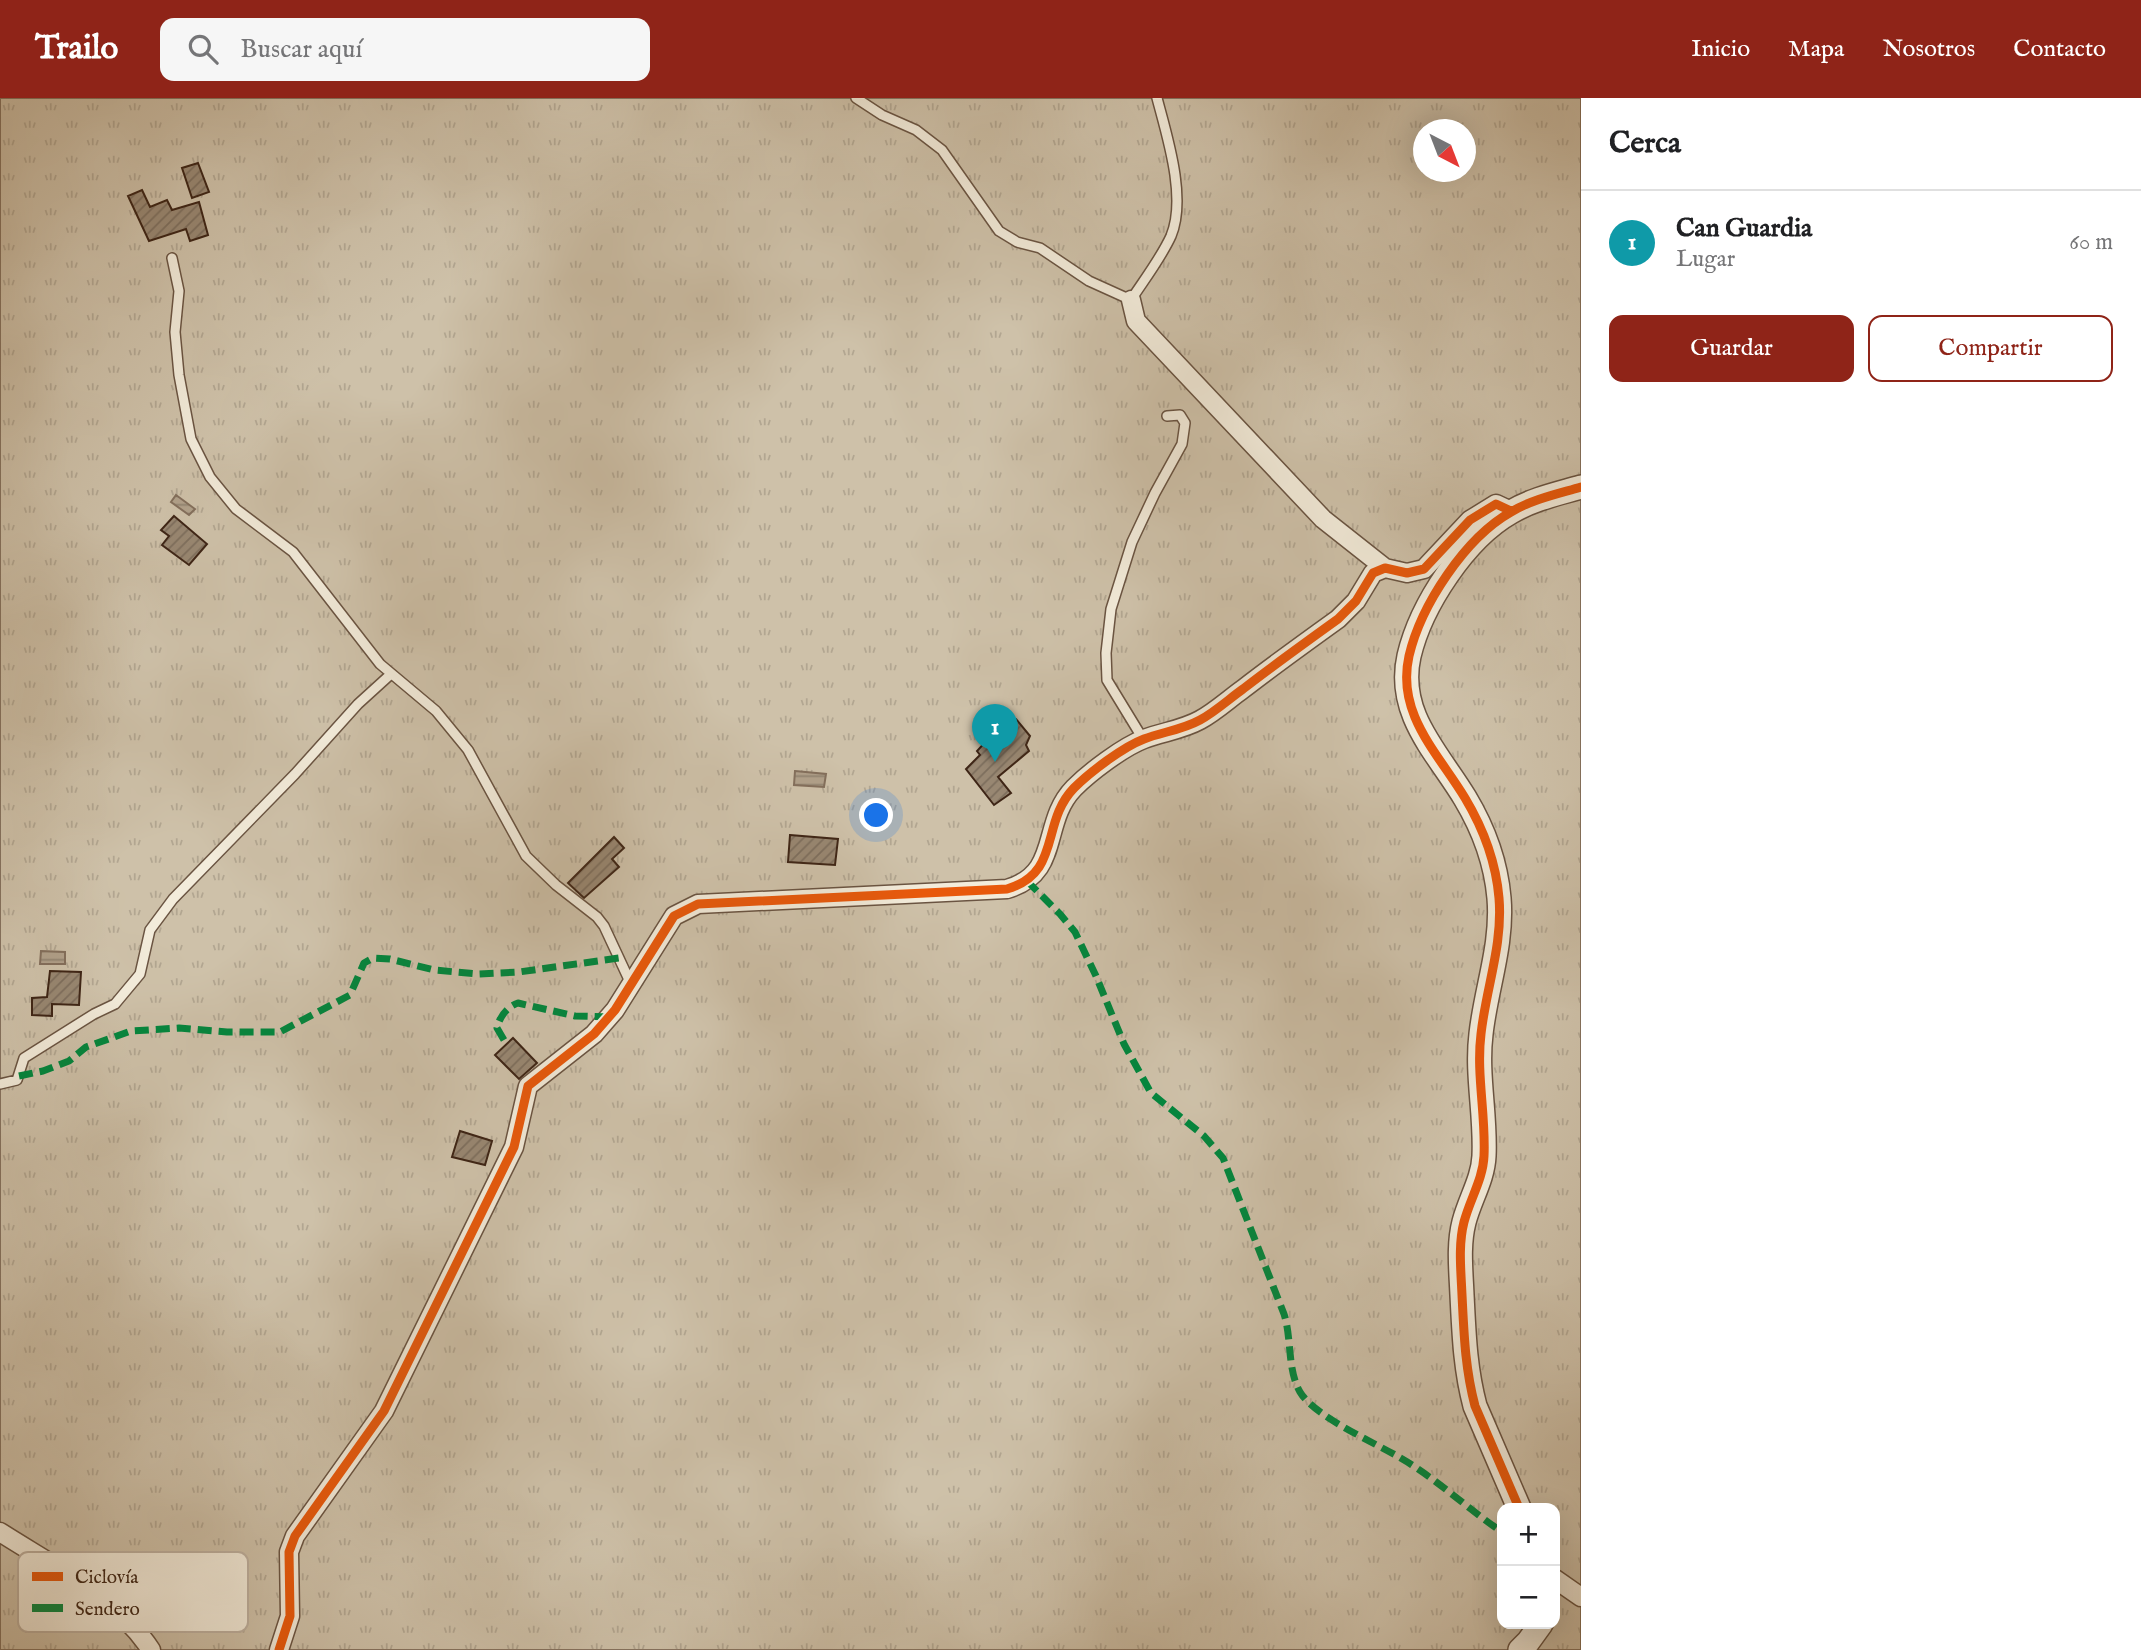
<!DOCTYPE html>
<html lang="es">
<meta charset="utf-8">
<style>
body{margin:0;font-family:"IM FELL English",serif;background:#f6f6f6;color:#202124}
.controls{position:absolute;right:21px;bottom:21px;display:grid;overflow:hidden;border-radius:14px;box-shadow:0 7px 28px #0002}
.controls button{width:63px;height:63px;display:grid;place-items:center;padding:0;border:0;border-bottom:2px solid #e0e0e0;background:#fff;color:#202124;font:35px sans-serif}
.compass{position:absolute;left:1413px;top:21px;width:63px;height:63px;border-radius:50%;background:#fff;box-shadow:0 7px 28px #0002;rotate:138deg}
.you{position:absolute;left:877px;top:718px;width:24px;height:24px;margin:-18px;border:5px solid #fff;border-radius:50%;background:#1a73e8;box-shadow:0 0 0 10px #1a73e833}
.badge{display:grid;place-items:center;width:46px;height:46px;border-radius:50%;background:#8f2418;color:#fff;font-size:23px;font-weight:700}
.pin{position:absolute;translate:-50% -58px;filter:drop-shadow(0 2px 4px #0008)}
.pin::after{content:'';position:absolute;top:37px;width:24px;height:21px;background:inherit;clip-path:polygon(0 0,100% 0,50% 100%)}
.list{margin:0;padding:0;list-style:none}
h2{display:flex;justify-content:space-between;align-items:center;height:91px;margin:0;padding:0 28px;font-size:30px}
h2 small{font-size:23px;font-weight:400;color:#757577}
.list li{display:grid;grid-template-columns:46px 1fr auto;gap:21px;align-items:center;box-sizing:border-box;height:105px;padding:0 28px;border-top:2px solid #e0e0e0}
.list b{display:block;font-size:26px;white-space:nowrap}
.list p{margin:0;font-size:23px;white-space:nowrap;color:#757577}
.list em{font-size:23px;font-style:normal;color:#757577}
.actions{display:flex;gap:14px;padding:21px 28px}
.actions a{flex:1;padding:16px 0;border:2px solid #8f2418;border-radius:14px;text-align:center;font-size:24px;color:#8f2418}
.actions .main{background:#8f2418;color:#fff}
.icon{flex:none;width:38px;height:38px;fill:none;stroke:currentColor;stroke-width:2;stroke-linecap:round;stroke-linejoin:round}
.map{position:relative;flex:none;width:1581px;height:1552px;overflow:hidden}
header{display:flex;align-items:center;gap:42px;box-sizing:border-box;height:98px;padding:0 35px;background:#8f2418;color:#fff}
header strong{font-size:33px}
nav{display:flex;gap:38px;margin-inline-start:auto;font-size:24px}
.search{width:490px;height:63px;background:#f6f6f6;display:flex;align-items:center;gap:18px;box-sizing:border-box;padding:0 24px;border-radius:14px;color:#757577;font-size:26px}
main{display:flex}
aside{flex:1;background:#fff}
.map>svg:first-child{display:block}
</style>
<header>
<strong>Trailo</strong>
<div class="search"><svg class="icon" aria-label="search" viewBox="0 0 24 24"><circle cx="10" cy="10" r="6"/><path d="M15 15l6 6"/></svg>Buscar aquí</div>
<nav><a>Inicio</a><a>Mapa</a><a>Nosotros</a><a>Contacto</a></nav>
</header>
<main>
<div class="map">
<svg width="1581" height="1552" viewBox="0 0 1581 1552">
<defs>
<pattern id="park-tufts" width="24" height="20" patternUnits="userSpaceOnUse" patternTransform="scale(1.75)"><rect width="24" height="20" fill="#cec1a9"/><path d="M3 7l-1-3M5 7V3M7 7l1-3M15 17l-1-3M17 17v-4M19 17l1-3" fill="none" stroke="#b2a691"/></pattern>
<pattern id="water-rules" width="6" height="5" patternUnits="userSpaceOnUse" patternTransform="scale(1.75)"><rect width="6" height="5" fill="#b1a18b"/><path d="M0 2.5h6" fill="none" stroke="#918371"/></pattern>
<pattern id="building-hatch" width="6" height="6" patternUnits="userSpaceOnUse" patternTransform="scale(1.75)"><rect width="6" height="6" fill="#988772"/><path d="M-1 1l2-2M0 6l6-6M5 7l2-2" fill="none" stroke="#7d6e5d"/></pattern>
</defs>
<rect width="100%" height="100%" fill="#ece1c7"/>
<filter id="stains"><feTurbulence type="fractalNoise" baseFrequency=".00286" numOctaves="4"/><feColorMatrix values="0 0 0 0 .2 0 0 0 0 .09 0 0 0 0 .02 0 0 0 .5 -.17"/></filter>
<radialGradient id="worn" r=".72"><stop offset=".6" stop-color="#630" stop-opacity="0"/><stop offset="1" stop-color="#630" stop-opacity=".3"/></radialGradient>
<path fill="url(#park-tufts)" stroke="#867360" stroke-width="2" fill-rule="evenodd" d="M0 0H1581V1552H0ZM1423 32H1465V74H1423ZM1502 1410H1555V1526H1502Z"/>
<path fill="url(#water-rules)" stroke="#836f5c" stroke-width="2" d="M176 397 195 411 189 417 171 404Z
M795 673 826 676 824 689 794 687Z
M41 853 65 854V866H40Z"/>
<path fill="url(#building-hatch)" stroke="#3e2516" stroke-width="2" d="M198 65 209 94 192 100 182 70Z
M142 92 150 109 167 102 172 112 199 104 208 137 190 143 186 131 149 143 128 98Z
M174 418 207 446 189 467 162 447 169 438 161 432Z
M1002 617 1009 622 1016 621 1030 638 1026 647 1029 653 998 679 1011 695 994 707 966 671 980 657 977 653 990 639 985 631Z
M790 737 838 741 835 767 788 764Z
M614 739 624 750 612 761 619 769 584 800 568 785Z
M50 873 81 874 79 907 52 906V918L32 917V900L47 899Z
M513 940 537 965 519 981 495 957Z
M460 1033 492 1043 485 1067 452 1059Z"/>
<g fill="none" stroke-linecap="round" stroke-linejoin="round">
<g stroke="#6a5442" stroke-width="12">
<path id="service" d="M856 0 882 17 916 32 942 52 999 133 1017 144 1040 150 1089 183 1131 202C1144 182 1161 160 1171 138 1187 100 1167 38 1157 0
M172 160 179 193 175 234 179 277 191 341 210 379 236 411 293 454 380 566 436 613 468 652 526 758 556 787 597 819 604 828 631 886
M1143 641 1107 582 1106 555 1111 511 1132 444 1155 395 1182 346 1185 325 1180 317 1167 318
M0 986 17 982 24 960 94 916 115 906 140 876 150 832 173 801 295 676 358 606 391 576"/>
</g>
<g stroke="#6a5442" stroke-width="21">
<path id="minor" d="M1131 202 1136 223 1323 421 1385 470
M0 1434C53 1468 116 1499 151 1552
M1555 1481 1581 1499
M279 1552 290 1518 289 1454 295 1438 384 1313 514 1049 528 988 594 936 615 912 674 818 698 806 1007 791C1062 775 1040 725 1074 690 1090 674 1123 649 1144 641 1162 634 1182 632 1200 622 1215 614 1229 601 1243 591 1274 567 1306 544 1338 521L1356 503 1373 475 1385 470 1407 475 1424 471 1470 422 1496 406 1511 413"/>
</g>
<g stroke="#6a5442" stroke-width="26">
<path id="tertiary" d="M1519 1410 1475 1308C1465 1270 1464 1236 1462 1197 1461 1173 1458 1147 1464 1124 1470 1101 1483 1081 1484 1058 1486 1017 1476 976 1481 936 1486 890 1503 847 1499 800 1496 765 1483 730 1465 700 1438 655 1396 616 1409 558 1421 507 1465 440 1511 414 1533 401 1557 396 1581 389
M1520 1552 1528 1544 1541 1526"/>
</g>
<use href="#service" stroke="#f3ecdb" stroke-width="9"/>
<use href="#minor" stroke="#f3ecdb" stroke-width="18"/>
<use href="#tertiary" stroke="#f3ecdb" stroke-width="23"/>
<path stroke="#00873e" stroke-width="7" stroke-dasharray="14 7" stroke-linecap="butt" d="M1027 783 1060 816 1075 834 1096 878 1124 946 1151 995 1204 1038 1223 1060 1284 1216C1292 1241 1287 1271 1300 1294 1316 1321 1384 1348 1412 1367 1443 1387 1471 1413 1502 1434
M504 942 497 930C500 918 507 909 518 905L575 918 609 919
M19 978 43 973 69 963 86 949 131 933 179 930 227 934H280L350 897 364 865 373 860 390 861 434 872 478 876 519 874 619 860"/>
<g stroke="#f3ecdb" stroke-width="13">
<path id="cycleway" d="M1519 1410 1475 1308C1465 1270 1464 1236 1462 1197 1461 1173 1458 1147 1464 1124 1470 1101 1483 1081 1484 1058 1486 1017 1476 976 1481 936 1486 890 1503 847 1499 800 1496 765 1483 730 1465 700 1438 655 1396 616 1409 558 1421 507 1465 440 1511 414 1533 401 1557 396 1581 389
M279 1552 290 1518 289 1454 295 1438 384 1313 514 1049 528 988 594 936 615 912 674 818 698 806 1007 791C1062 775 1040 725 1074 690 1090 674 1123 649 1144 641 1162 634 1182 632 1200 622 1215 614 1229 601 1243 591 1274 567 1306 544 1338 521L1356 503 1373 475 1385 470 1407 475 1424 471 1470 422 1496 406 1511 413"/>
</g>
<use href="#cycleway" stroke="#e8590c" stroke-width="9"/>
</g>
<rect x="18" y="1454" width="230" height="80" rx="10" fill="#f3ecdb" stroke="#bdb0a0" stroke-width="2"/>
<rect x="32" y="1474" width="31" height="9" fill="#e8590c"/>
<rect x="32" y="1506" width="31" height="8" fill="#00873e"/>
<g font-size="19" fill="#3e2516">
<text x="75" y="1485">Ciclovía</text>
<text x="75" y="1517">Sendero</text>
</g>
<rect width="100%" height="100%" filter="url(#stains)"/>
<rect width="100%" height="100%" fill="url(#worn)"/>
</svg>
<div class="controls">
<button>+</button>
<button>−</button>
</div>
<svg class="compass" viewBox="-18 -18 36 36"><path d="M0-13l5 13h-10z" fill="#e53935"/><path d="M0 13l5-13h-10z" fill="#757577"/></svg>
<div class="you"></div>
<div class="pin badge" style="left:995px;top:664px;background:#0f9aa8">1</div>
</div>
<aside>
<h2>Cerca<small></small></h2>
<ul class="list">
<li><span class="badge" style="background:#0f9aa8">1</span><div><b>Can Guardia</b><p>Lugar</p></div><em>60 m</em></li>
</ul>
<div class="actions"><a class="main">Guardar</a><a>Compartir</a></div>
</aside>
</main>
